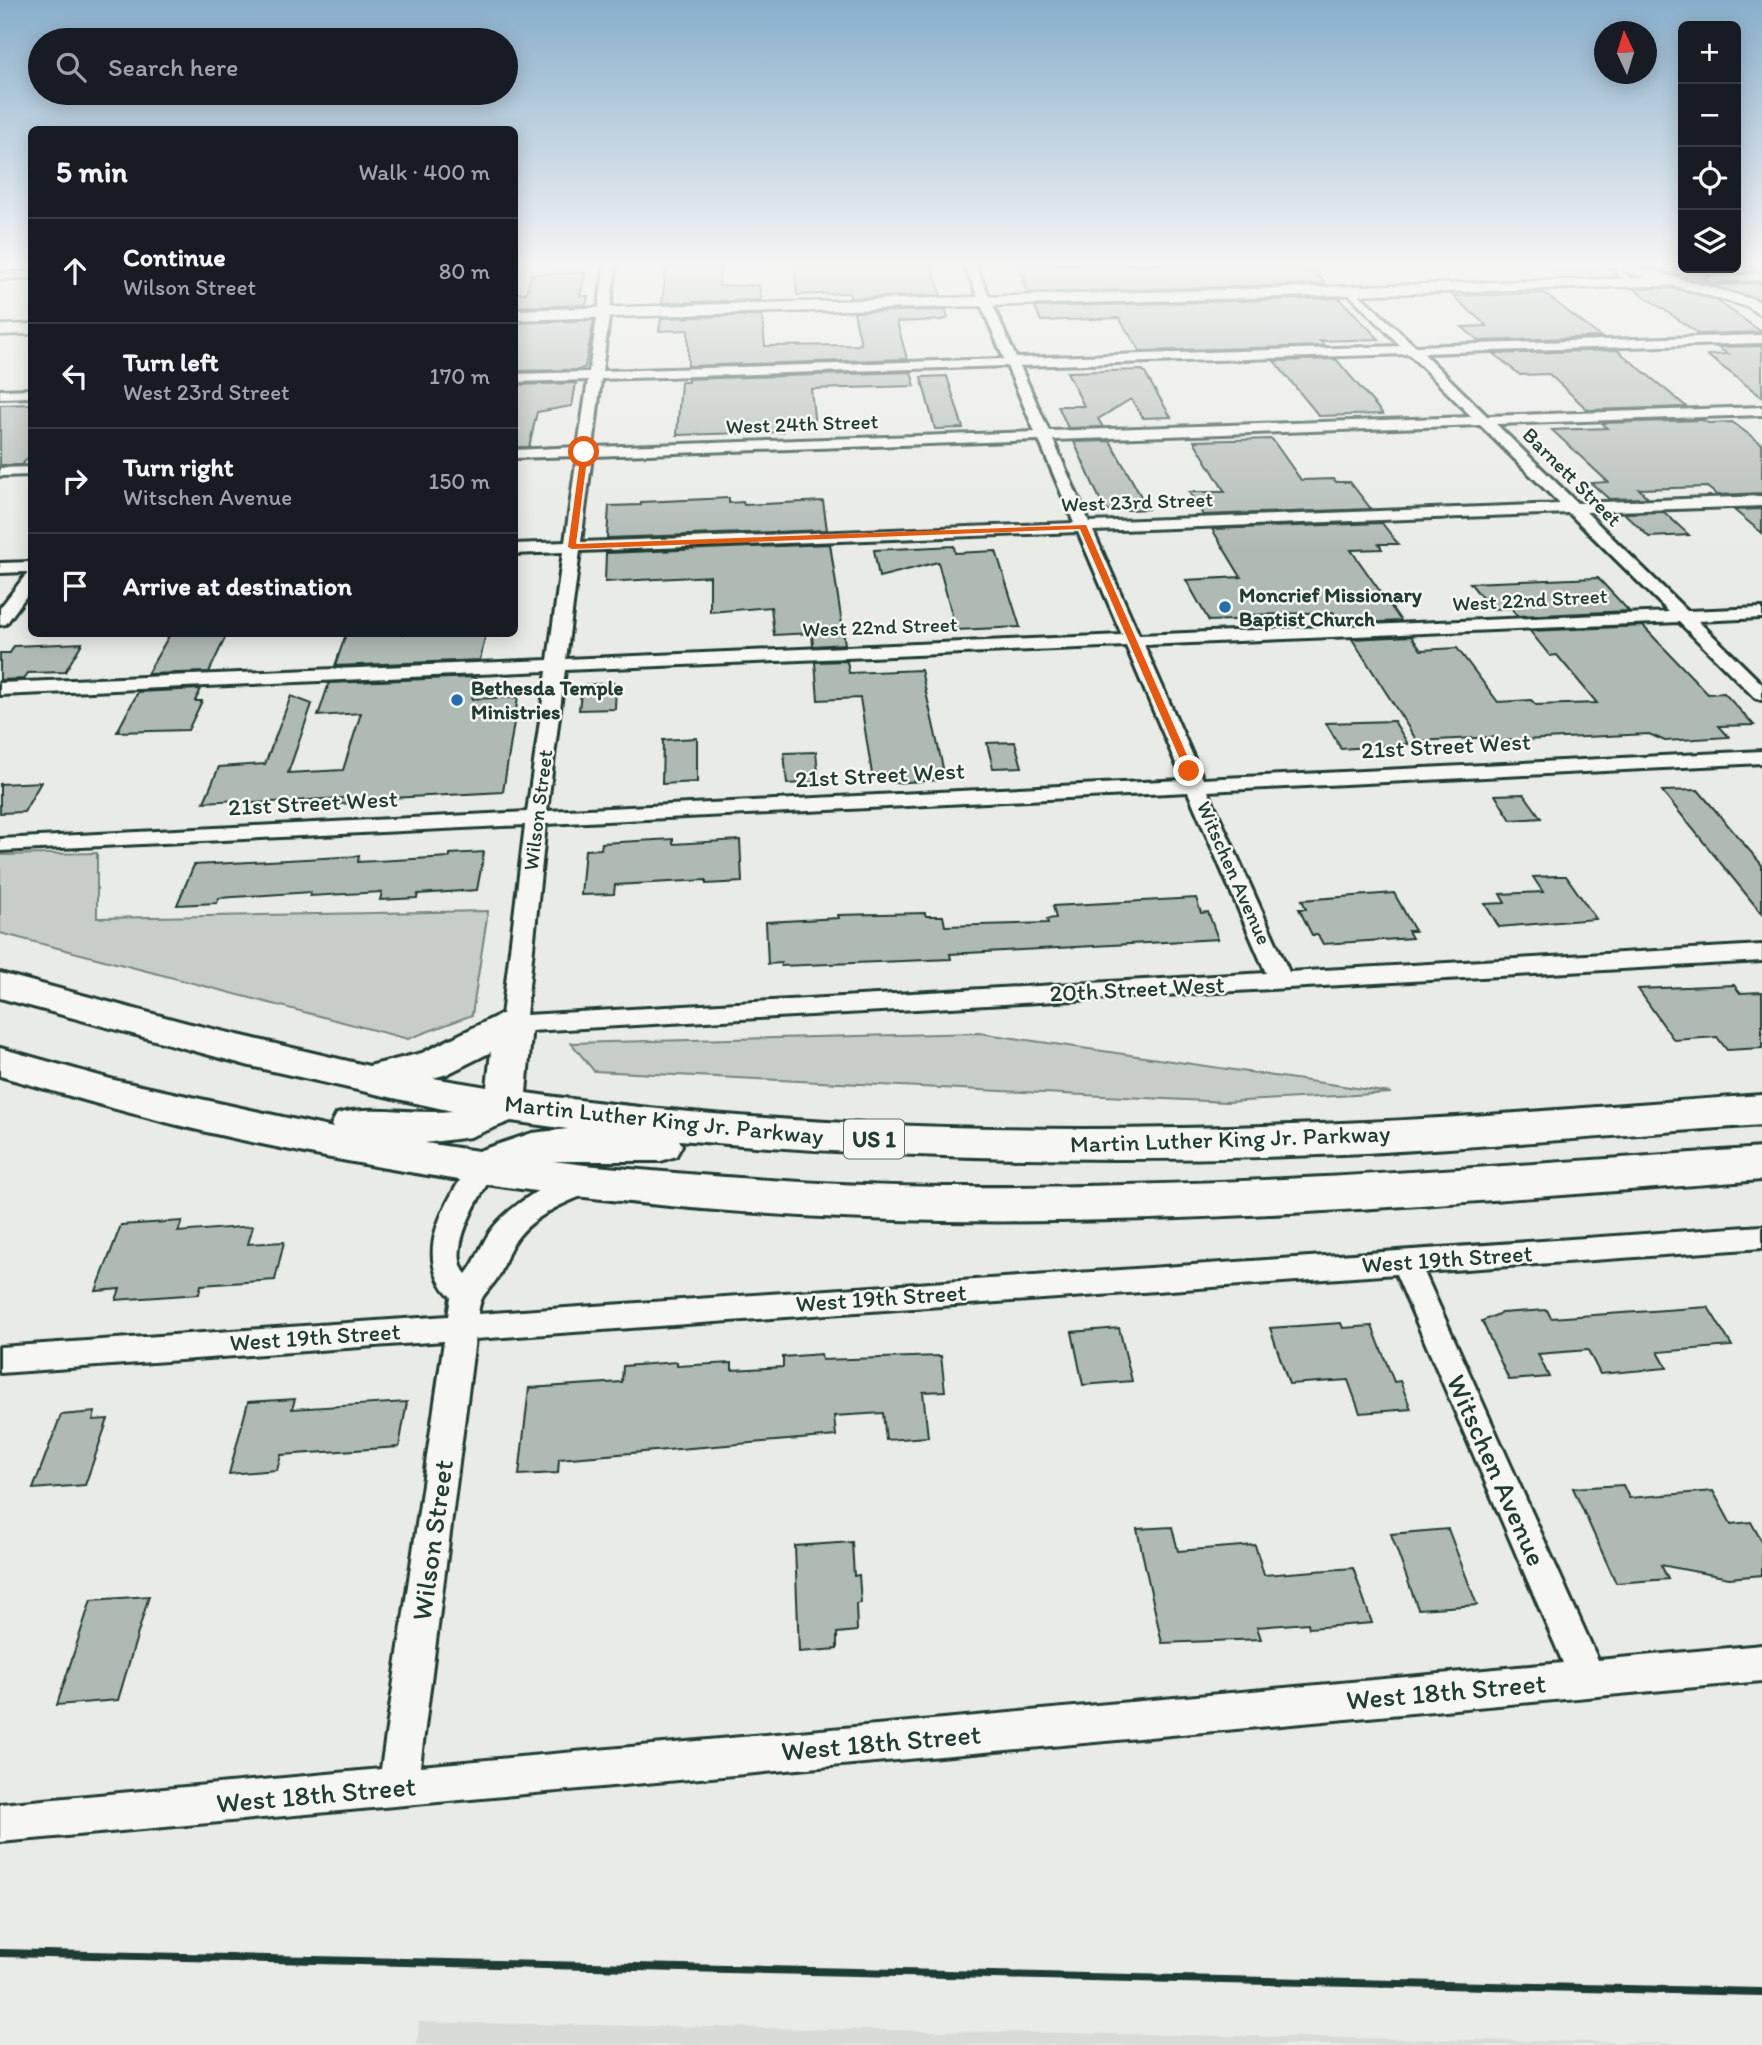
<!DOCTYPE html>
<meta charset="utf-8">
<style>
body{margin:0;font-family:Itim,sans-serif;background:#20242c;color:#f1f3f6}
.controls{position:absolute;right:21px;top:21px;display:grid;overflow:hidden;border-radius:10px;box-shadow:0 4px 18px #0003}
.controls button{width:63px;height:63px;display:grid;place-items:center;padding:0;border:0;border-bottom:2px solid #363941;background:#171b24;color:#f1f3f6;font:35px sans-serif}
.compass{position:absolute;left:1594px;top:21px;width:63px;height:63px;border-radius:50%;background:#171b24;box-shadow:0 4px 18px #0003;rotate:356deg}
.stop{position:absolute;width:21px;height:21px;margin:-16px;border:5px solid #ea580c;border-radius:50%;background:#fff}
.stop.end{background:#ea580c;border-color:#fff;box-shadow:0 2px 7px #0008}
.list{margin:0;padding:0;list-style:none}
h2{display:flex;justify-content:space-between;align-items:center;height:91px;margin:0;padding:0 28px;font-size:30px}
h2 small{font-size:23px;font-weight:400;color:#9ea1a6}
.list li{display:grid;grid-template-columns:46px 1fr auto;gap:21px;align-items:center;box-sizing:border-box;height:105px;padding:0 28px;border-top:2px solid #363941}
.list b{display:block;font-size:26px;white-space:nowrap}
.list p{margin:0;font-size:23px;white-space:nowrap;color:#9ea1a6}
.list em{font-size:23px;font-style:normal;color:#9ea1a6}
.icon{flex:none;width:38px;height:38px;fill:none;stroke:currentColor;stroke-width:2;stroke-linecap:round;stroke-linejoin:round}
.map{position:relative;flex:none;width:1762px;height:2045px;overflow:hidden}
.search{position:absolute;background:#171b24;box-shadow:0 4px 18px #0003;left:28px;top:28px;width:490px;height:77px;display:flex;align-items:center;gap:18px;box-sizing:border-box;padding:0 24px;border-radius:38px;color:#9ea1a6;font-size:26px}
.panel{position:absolute;background:#171b24;box-shadow:0 4px 18px #0003;left:28px;top:126px;width:490px;height:511px;border-radius:10px}
.map>svg:first-child{display:block}
</style>
<div class="map">
<svg width="1762" height="2045" viewBox="0 0 1762 2045">
<rect width="100%" height="100%" fill="#e9ebe7"/>
<filter id="ink" filterUnits="userSpaceOnUse"><feTurbulence type="fractalNoise" baseFrequency=".0143" numOctaves="2"/><feDisplacementMap in="SourceGraphic" scale="14" xChannelSelector="R" yChannelSelector="G"/><feConvolveMatrix kernelMatrix="1 2 1 2 8 2 1 2 1" color-interpolation-filters="sRGB"/></filter>
<g filter="url(#ink)">
<path fill="#d8dcd8" d="M1540 264H1599L1641 277 1640 279 1564 282Z
M419 2022 1762 2045H417Z"/>
<path fill="#c7cec9" stroke="#73867e" stroke-width="2" d="M97 853V918L488 911 472 1015 408 1039 0 933V855Z
M979 1033 1391 1093 1226 1102 594 1071 571 1043Z"/>
<path fill="#b0bab5" stroke="#1f3d34" stroke-width="2" d="M931 264 941 295 850 298 849 293 797 295 794 265Z
M1016 264H1293L1308 272H1314L1326 284 1028 293 1022 281H1026Z
M1638 264H1683V268H1736V264H1762V271L1712 273 1704 278 1712 285 1762 283V299H1758Z
M720 266 719 286 759 285 761 300 662 303 666 267Z
M585 273 580 296H588L586 305 514 307V293H526L532 274Z
M1673 288 1716 300 1762 332 1699 334 1634 289Z
M1544 293 1601 337 1479 341 1462 327 1487 326 1453 296Z
M1339 298 1379 339 1320 341 1325 346 1140 351 1119 318 1041 321 1035 307Z
M946 310 948 318 943 320 897 322 907 359 688 366V330L659 331 661 318 762 315 765 346 857 345 861 344 854 312Z
M594 320 585 367 579 370 514 371V323Z
M1762 346V397L1707 355 1728 354 1717 347Z
M1617 350 1687 407 1588 410 1549 374 1520 375 1494 354Z
M1336 359 1346 371 1383 414 1319 416 1274 361Z
M1143 370 1171 417 1143 418 1131 399 1098 419 1103 427 1068 428 1058 406H1084L1067 372Z
M911 372 915 386 811 389 815 426 783 427V432L677 435 681 382H688V379Z
M947 376 963 428 935 429 921 377Z
M576 383 572 406 537 412 529 447H514V385Z
M32 404V453L22 465H0V405Z
M1703 420 1708 423 1732 422 1762 444V493L1717 495 1707 487 1639 489 1648 498 1609 499 1591 483 1608 482 1552 430 1607 428 1602 423Z
M1272 439 1301 480 1334 479 1336 482H1350L1371 509 1203 515 1189 492H1225L1194 441Z
M1110 441 1148 509 1105 511 1074 442Z
M729 498V503L743 502 744 505 823 501 827 530 607 538 609 506 641 505V502Z
M1762 509V533L1734 510Z
M1664 512 1689 535 1649 537 1624 513Z
M1382 523 1398 544H1379L1382 549 1351 550 1401 621 1342 624 1333 612 1253 615 1255 619 1209 621 1186 580 1241 577 1212 529Z
M830 544 845 644 813 646 812 633 774 635 771 607 710 612V576L605 582 606 553Z
M954 546 955 553 996 551 1020 627 956 630 938 562 879 577 874 550Z
M1598 578 1629 611 1518 616 1511 608 1491 609 1470 583Z
M1643 626 1708 694 1724 693 1754 725 1719 726 1729 737 1665 741 1649 734 1498 741 1495 737 1417 741 1352 639 1411 636 1421 650 1457 648 1498 702 1531 700 1536 705 1597 703 1557 655 1550 656 1530 631Z
M170 634H227L209 672 147 674Z
M346 634H486L480 660 335 666Z
M82 643 65 672 28 673 24 679 0 680V653H10L14 646Z
M847 661 849 673 921 670 943 768 938 769 940 780 892 783 890 773 872 774 860 698 818 700 815 662Z
M476 677 472 699 518 697 503 792 372 799 371 802 340 804 342 798 236 804 238 800 204 802 219 767 265 764 291 696 312 704 288 773 343 770 361 713 318 716 329 683Z
M616 683 615 709 579 710 582 685Z
M201 689 195 701H202L188 730 117 732 138 692Z
M1394 721 1408 744 1341 749 1326 723Z
M697 738V782L662 784 663 740Z
M1015 742 1022 767 993 768 987 743Z
M816 752 819 782 787 784 784 753Z
M41 782 24 812 0 813V784Z
M1698 790 1762 865V914L1662 791Z
M1524 794 1541 818 1511 820 1495 795Z
M673 839V844L740 840 742 882 706 884V880L615 885 614 894 581 895 585 850 601 849 602 843Z
M484 852 477 890 418 894 417 898 380 900 382 892 310 896 311 892 219 898 217 903 177 905 194 865 359 856 358 862 450 857V854Z
M1557 876H1566L1596 919 1499 927 1485 904 1505 903 1500 894 1543 892 1533 877Z
M1394 893 1415 931H1408L1412 938 1323 944 1318 935H1312L1299 909H1306L1302 900Z
M1196 898 1201 913 1208 912 1218 939 950 954 951 959 781 966V963L768 964 766 922 839 918 838 915 925 913 926 916H943L945 926 1048 923 1047 919 1056 918 1053 906Z
M1734 985 1740 993 1762 992V1048L1727 1050 1717 1037 1674 1040 1638 989Z
M182 1221 178 1232 253 1226 248 1244 284 1242 275 1280 201 1285 199 1294 116 1300 120 1289 96 1291 121 1225Z
M1708 1307 1732 1346 1658 1352 1667 1368 1600 1374 1588 1350 1538 1354 1549 1377 1509 1380 1482 1321 1501 1313 1547 1310 1551 1318Z
M1341 1323 1343 1328 1372 1326 1394 1382 1400 1381 1411 1409 1360 1413 1348 1380 1289 1384 1270 1328Z
M1119 1328 1132 1381 1083 1385 1072 1332Z
M821 1354 822 1360 941 1356 945 1391 923 1392 928 1437 886 1440 883 1413 834 1416 836 1436 559 1459 558 1473 519 1475 529 1388 622 1382 623 1366 677 1362V1366L732 1363V1370L783 1367V1357Z
M295 1399 292 1409 407 1402 399 1447 281 1455 277 1470 229 1474 248 1402Z
M95 1412 93 1420 108 1419 85 1485 33 1489 61 1415Z
M1623 1485 1629 1498 1713 1491 1731 1524 1751 1522 1762 1542V1575L1729 1578 1661 1565 1668 1579 1616 1583 1573 1488Z
M1172 1527 1178 1551 1255 1545 1264 1575 1353 1568 1372 1623 1309 1628 1308 1623 1257 1627 1261 1639 1162 1643 1137 1529Z
M1448 1529 1477 1605 1418 1609 1391 1534Z
M852 1542 854 1576 859 1575 861 1603 856 1604 857 1631 837 1633V1649L799 1652 795 1546Z
M149 1596 118 1700 57 1705 91 1600Z"/>
<g fill="none" stroke-linecap="round" stroke-linejoin="round">
<g stroke="#1f3d34" stroke-width="6">
<path id="service" d="M1628 266 1630 269 1622 272 1634 282V284H1630L1616 273 1617 270Z"/>
</g>
<g stroke="#1f3d34" stroke-width="6">
<path id="minor" d="M605 264H616L602 371 1004 359 964 264H975L1016 358 1401 346 1348 293V289L1352 288 1415 346 1762 335V343L1423 353 1487 416 1762 407V415L1496 424 1577 503 1762 496V506L1586 512 1687 611 1762 608V618L1698 621 1762 684V700L1755 698 1679 622 1144 645 1203 779 1762 751V763L1208 791 1289 972 1762 945V961L513 1032 504 1030 501 1024 525 825 0 851V839L527 812 547 671 0 695V683L548 660 563 552 514 554V544L565 542 577 456 514 458V450L578 447 588 380 514 382V374L589 372ZM1409 354 1472 417 1049 431 1020 366ZM1007 366 1035 432 593 447 601 379ZM1480 425 1560 504 1089 522 1053 440ZM1039 440 1074 523 581 542 592 456ZM1569 513 1669 612 1139 635 1093 531ZM1078 532 1122 635 566 659 580 551ZM1126 646 1183 780 547 811 565 670ZM1188 792 1266 973 526 1015 546 824Z
M32 272V278L0 279V273Z
M1762 274V280L1712 282 1706 279 1712 276Z
M32 389V397L0 398V390Z
M32 467V475L0 476V468Z
M32 562V588L6 624 0 625V608L28 572 0 573V563Z
M483 1157 493 1160 497 1167C484 1190 444 1249 466 1274 477 1261 480 1246 490 1232 507 1207 565 1166 596 1176L600 1183 596 1190C564 1203 529 1216 511 1247 506 1256 504 1268 498 1277 487 1294 481 1292 478 1314L1762 1226V1248L1424 1272 1598 1660 1762 1645V1681L0 1842V1804L381 1769 444 1341 0 1373V1347L448 1316 451 1297C410 1255 447 1200 473 1160ZM1396 1274 1563 1663 420 1766 475 1339Z"/>
</g>
<g stroke="#1f3d34" stroke-width="5">
<path id="tertiary" d="M1608 264H1629L1755 300 1757 303 1750 307 1745 306 1610 267Z"/>
</g>
<g stroke="#1f3d34" stroke-width="5">
<path id="secondary" d="M1678 277 1686 282 1684 285 514 320V310Z
M1750 298 1762 303V316L1742 303Z
M32 324V334L0 335V325Z"/>
</g>
<g stroke="#1f3d34" stroke-width="6">
<path id="trunk" d="M0 973 187 1023 369 1066 422 1053 499 1015 513 1011 527 1015 532 1024 526 1093C803 1132 1086 1135 1365 1122 1497 1116 1630 1104 1762 1095V1125C1630 1134 1498 1146 1365 1153 1136 1164 907 1160 679 1140L682 1145 676 1156 661 1161H553L585 1165C704 1176 825 1186 945 1187 1218 1189 1490 1167 1762 1148V1180C1489 1200 1215 1225 942 1221 703 1217 466 1189 233 1138 154 1121 77 1098 0 1076V1048L114 1080 333 1128 331 1125 337 1114C371 1104 415 1115 452 1111L250 1066 0 998ZM491 1052 487 1087 433 1078 447 1074ZM511 1121 568 1129 532 1133 478 1151 425 1143 470 1137Z"/>
</g>
<use href="#service" fill="#f6f6f2" fill-rule="evenodd"/>
<use href="#minor" fill="#f6f6f2" fill-rule="evenodd"/>
<use href="#tertiary" fill="#f6f6f2" fill-rule="evenodd"/>
<use href="#secondary" fill="#f6f6f2" fill-rule="evenodd"/>
<use href="#trunk" fill="#f6f6f2" fill-rule="evenodd"/>
<path stroke="#1f3d34" stroke-width="8" d="M0 1953 1762 1992"/>
</g>
</g>
<linearGradient id="sky" x2="0" y2="1"><stop stop-color="#88aecb"/><stop offset="0.48" stop-color="#f5f6f4"/><stop offset="1" stop-color="#f5f6f4" stop-opacity="0"/></linearGradient>
<rect width="1762" height="550" fill="url(#sky)"/>
<path fill="#ea580c" d="M584 450 588 452 576 544 1086 525 1194 771 1189 774 1185 771 1080 529 572 549 568 547 581 452Z"/>
<g fill="#1f6fb2" stroke="#f6f6f2" stroke-width="2.5">
<circle cx="1225" cy="607" r="7"/>
<circle cx="457" cy="700" r="7"/>
</g>
<g text-anchor="middle" stroke-width="5" stroke-linejoin="round" paint-order="stroke">
<g font-size="21" fill="#1f3d34" stroke="#f6f6f2">
<text transform="translate(802 424) rotate(-2)" y="7">West 24th Street</text>
<text transform="translate(1572 477) rotate(45)" y="7">Barnett Street</text>
<text transform="translate(1137 502) rotate(-2)" y="7">West 23rd Street</text>
<text transform="translate(1530 600) rotate(-3)" y="7">West 22nd Street</text>
<text transform="translate(880 627) rotate(-2)" y="7">West 22nd Street</text>
<text transform="translate(538 810) rotate(-83)" y="7">Wilson Street</text>
<text transform="translate(1234 873) rotate(66)" y="7">Witschen Avenue</text>
</g>
<g font-size="21" font-weight="bold" fill="#1f3d34" stroke="#f6f6f2" text-anchor="start">
<text x="1239" y="602">Moncrief Missionary<tspan x="1239" dy="24">Baptist Church</tspan></text>
<text x="471" y="695">Bethesda Temple<tspan x="471" dy="24">Ministries</tspan></text>
</g>
<rect fill="#f6f6f2" stroke="#60746d" stroke-width="2" x="844" y="1119.5" width="60" height="39" rx="5"/>
<g font-size="23" font-weight="bold" fill="#1f3d34">
<text x="874" y="1147">US 1</text>
</g>
<g font-size="24" fill="#1f3d34" stroke="#f6f6f2">
<text transform="translate(1446 746) rotate(-3)" y="8">21st Street West</text>
<text transform="translate(880 775) rotate(-3)" y="8">21st Street West</text>
<text transform="translate(313 803) rotate(-3)" y="8">21st Street West</text>
<text transform="translate(1137 989) rotate(-3)" y="8">20th Street West</text>
<text transform="translate(664 1120) rotate(6)" y="8">Martin Luther King Jr. Parkway</text>
<text transform="translate(1230 1139) rotate(-2)" y="8">Martin Luther King Jr. Parkway</text>
<text transform="translate(1447 1259) rotate(-4)" y="8">West 19th Street</text>
<text transform="translate(881 1298) rotate(-4)" y="8">West 19th Street</text>
<text transform="translate(315 1337) rotate(-4)" y="8">West 19th Street</text>
</g>
<g font-size="28" fill="#1f3d34" stroke="#f6f6f2">
<text transform="translate(1497 1470) rotate(66)" y="10">Witschen Avenue</text>
<text transform="translate(432 1540) rotate(-82)" y="10">Wilson Street</text>
<text transform="translate(1446 1691) rotate(-5)" y="10">West 18th Street</text>
<text transform="translate(881 1742) rotate(-5)" y="10">West 18th Street</text>
<text transform="translate(316 1794) rotate(-5)" y="10">West 18th Street</text>
</g>
</g>
</svg>
<div class="controls">
<button>+</button>
<button>−</button>
<button><svg class="icon" aria-label="locate" viewBox="0 0 24 24"><circle cx="12" cy="12" r="6"/><path d="M12 2v4M12 18v4M2 12h4M18 12h4"/></svg></button>
<button><svg class="icon" aria-label="layers" viewBox="0 0 24 24"><path d="M12 4l9 5-9 5-9-5zM3 14l9 5 9-5"/></svg></button>
</div>
<svg class="compass" viewBox="-18 -18 36 36"><path d="M0-13l5 13h-10z" fill="#e53935"/><path d="M0 13l5-13h-10z" fill="#9ea1a6"/></svg>
<div class="stop" style="left:584px;top:452px"></div>
<div class="stop end" style="left:1189px;top:771px"></div>
<div class="search"><svg class="icon" aria-label="search" viewBox="0 0 24 24"><circle cx="10" cy="10" r="6"/><path d="M15 15l6 6"/></svg>Search here</div>
<section class="panel">
<h2>5 min<small>Walk · 400 m</small></h2>
<ul class="list">
<li><svg class="icon" aria-label="ahead" viewBox="0 0 24 24"><path d="M12 20V5M6 11l6-6 6 6"/></svg><div><b>Continue</b><p>Wilson Street</p></div><em>80 m</em></li>
<li><svg class="icon" aria-label="left" viewBox="0 0 24 24"><path d="M17 20v-9H6M10 6l-5 5 5 5"/></svg><div><b>Turn left</b><p>West 23rd Street</p></div><em>170 m</em></li>
<li><svg class="icon" aria-label="right" viewBox="0 0 24 24"><path d="M7 20v-9h11M14 6l5 5-5 5"/></svg><div><b>Turn right</b><p>Witschen Avenue</p></div><em>150 m</em></li>
<li><svg class="icon" aria-label="arrive" viewBox="0 0 24 24"><path d="M6 21V4h12l-3 4 3 4H6"/></svg><div><b>Arrive at destination</b></div></li>
</ul>
</section>
</div>
